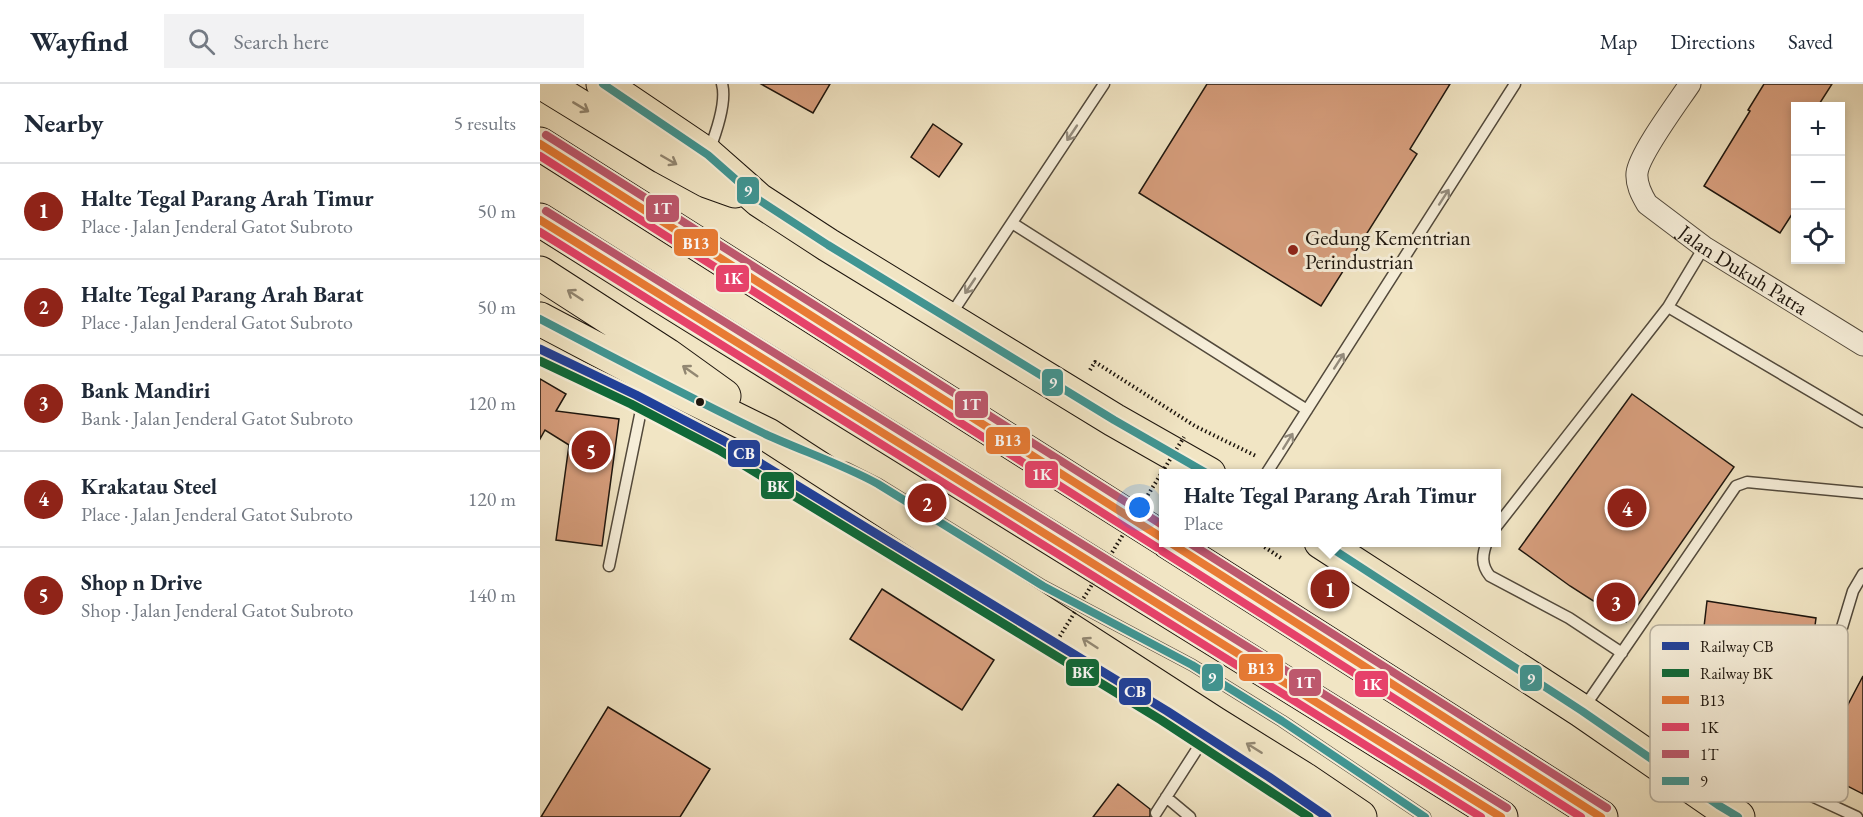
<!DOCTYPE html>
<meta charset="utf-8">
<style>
body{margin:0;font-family:"EB Garamond",serif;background:#f2f2f3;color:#1f2937}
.controls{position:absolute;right:18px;top:18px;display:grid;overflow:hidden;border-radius:0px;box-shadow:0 3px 9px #0003}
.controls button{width:54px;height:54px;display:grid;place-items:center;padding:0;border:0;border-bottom:2px solid #e0e1e3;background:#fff;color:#1f2937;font:30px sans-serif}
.you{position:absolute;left:600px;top:424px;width:21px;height:21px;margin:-15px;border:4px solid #fff;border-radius:50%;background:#1a73e8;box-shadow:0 0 0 9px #1a73e833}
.badge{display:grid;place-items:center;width:39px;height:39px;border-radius:50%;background:#8f2418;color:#fff;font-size:20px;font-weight:700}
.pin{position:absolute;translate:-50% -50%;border:3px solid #fff;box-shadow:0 2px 6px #0006}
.popup{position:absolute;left:619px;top:385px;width:342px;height:78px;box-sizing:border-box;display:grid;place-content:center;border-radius:0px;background:#fff;filter:drop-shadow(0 2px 4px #0005);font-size:20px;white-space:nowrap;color:#747a83}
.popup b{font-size:22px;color:#1f2937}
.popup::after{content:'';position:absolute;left:50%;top:100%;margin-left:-12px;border:12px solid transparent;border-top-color:#fff}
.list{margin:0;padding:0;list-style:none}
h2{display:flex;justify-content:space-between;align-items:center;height:78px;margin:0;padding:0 24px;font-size:26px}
h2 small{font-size:20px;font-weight:400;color:#747a83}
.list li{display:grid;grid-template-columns:39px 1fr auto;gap:18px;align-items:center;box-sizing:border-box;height:96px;padding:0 24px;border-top:2px solid #e0e1e3}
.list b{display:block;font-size:22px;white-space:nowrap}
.list p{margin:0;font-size:20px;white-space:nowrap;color:#747a83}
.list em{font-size:20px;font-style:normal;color:#747a83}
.icon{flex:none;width:33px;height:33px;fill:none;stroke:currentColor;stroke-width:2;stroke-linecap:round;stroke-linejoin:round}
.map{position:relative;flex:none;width:1323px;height:733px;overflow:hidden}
header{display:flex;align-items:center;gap:36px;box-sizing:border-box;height:84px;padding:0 30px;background:#fff;border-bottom:2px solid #e0e1e3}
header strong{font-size:28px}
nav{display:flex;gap:33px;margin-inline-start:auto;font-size:21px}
.search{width:420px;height:54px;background:#f2f2f3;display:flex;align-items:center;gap:15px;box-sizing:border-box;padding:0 21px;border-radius:0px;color:#747a83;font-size:22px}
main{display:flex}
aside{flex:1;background:#fff}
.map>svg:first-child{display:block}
</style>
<header>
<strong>Wayfind</strong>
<div class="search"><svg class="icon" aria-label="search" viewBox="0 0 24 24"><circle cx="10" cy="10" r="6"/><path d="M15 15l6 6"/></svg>Search here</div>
<nav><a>Map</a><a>Directions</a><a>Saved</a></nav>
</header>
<main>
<aside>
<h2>Nearby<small>5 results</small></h2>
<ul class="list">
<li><span class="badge">1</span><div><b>Halte Tegal Parang Arah Timur</b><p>Place · Jalan Jenderal Gatot Subroto</p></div><em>50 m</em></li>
<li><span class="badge">2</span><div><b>Halte Tegal Parang Arah Barat</b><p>Place · Jalan Jenderal Gatot Subroto</p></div><em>50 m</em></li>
<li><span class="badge">3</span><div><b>Bank Mandiri</b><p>Bank · Jalan Jenderal Gatot Subroto</p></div><em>120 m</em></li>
<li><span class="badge">4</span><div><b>Krakatau Steel</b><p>Place · Jalan Jenderal Gatot Subroto</p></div><em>120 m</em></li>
<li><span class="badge">5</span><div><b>Shop n Drive</b><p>Shop · Jalan Jenderal Gatot Subroto</p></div><em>140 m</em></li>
</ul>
</aside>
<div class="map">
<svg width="1323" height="733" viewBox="0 0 1323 733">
<rect width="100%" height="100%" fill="#f1e5c4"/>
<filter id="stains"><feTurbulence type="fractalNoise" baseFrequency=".00333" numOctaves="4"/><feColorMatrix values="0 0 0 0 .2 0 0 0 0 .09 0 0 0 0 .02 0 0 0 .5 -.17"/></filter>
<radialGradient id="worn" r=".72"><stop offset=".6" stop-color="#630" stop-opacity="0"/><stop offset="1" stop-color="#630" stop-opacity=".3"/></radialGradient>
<path fill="#d89f7e" stroke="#1d150d" stroke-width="1.5" d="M221 0H290L273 29Z
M667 0H910L870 65 877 70 781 222 599 109Z
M1224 0H1292L1278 22H1256V124L1240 149 1164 102 1210 27 1208 26Z
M393 40 422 60 399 93 371 73Z
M0 295 26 310 16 327 79 335 62 462 16 456 29 361 5 346 0 355Z
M1092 310 1194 383 1086 538 1030 502 979 465Z
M342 505 454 576 422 626 310 555Z
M1167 517 1276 534 1263 635 1161 569Z
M1323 592V710L1274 685Z
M68 623 170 685 140 733H1Z
M578 700 610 725V733H553Z"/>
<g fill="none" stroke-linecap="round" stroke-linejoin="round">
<g stroke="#52493b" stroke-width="13">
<path id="lane" d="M169 67C176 49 187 18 182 0
M472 139 767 326
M1128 223 1164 163
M410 232 564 0
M306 384 338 400 503 502 652 581 742 637 885 733
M726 390 975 0
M956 443 1128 223 1323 338
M947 458C942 471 941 481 950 492L1029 534 1082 569
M69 482 107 297
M1043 625 1196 402 1207 398 1323 409
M1260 707 1267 659 1313 507 1323 490
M626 713 650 733
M1183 717 1197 708 1220 698 1237 696 1317 733
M616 729 672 642"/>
</g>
<g stroke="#52493b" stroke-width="23">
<g id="street">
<path id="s1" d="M1150 0C1138 18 1099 70 1097 89 1096 100 1101 110 1107 120L1164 163 1323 261"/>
</g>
</g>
<g stroke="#1d150d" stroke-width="35">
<path id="highway" d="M4 0 123 73 167 97 195 107
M63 0 168 71 219 116 288 161 574 336 669 390
M0 60 624 455
M0 136 111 206 961 733
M0 189 127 271 184 312
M0 235 108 292 228 351 674 639 764 695 820 733
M628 458 1061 733
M781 458 1042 627 1178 721 1198 733"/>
</g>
<path stroke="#1d150d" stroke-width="4" stroke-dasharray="1.5 3" stroke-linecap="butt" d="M550 286 555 278 655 342 716 372
M717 458 741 474"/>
<use href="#lane" stroke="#f6eed9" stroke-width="10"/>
<use href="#street" stroke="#f6eed9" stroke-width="21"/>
<use href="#highway" stroke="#f1e5c4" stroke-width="33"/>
<path stroke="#1d150d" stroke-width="4" stroke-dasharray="1.5 3" stroke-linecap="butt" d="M515 560 644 353"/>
<g stroke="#f6eed9" stroke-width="12">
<path id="bus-1" d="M0 60 624 455
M0 136 961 733
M629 458 1061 733"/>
</g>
<g stroke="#f6eed9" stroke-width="12">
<path id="bus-2" d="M0 72 618 464
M0 148 941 733
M622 467 1041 733"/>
</g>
<g stroke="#f6eed9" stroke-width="12">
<path id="bus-3" d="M6 51 624 442
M6 127 967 724
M648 458 1067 724"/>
</g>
<g stroke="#f6eed9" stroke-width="12">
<path id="bus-4" d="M63 0 168 71 219 116 288 161 574 336 668 390
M0 235C74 274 149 313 225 350 262 367 302 380 338 400L503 502 652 581 742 637 885 733
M782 458 1042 627 1178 721 1198 733"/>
</g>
<use href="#bus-1" stroke="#e87b34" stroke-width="8"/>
<use href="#bus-2" stroke="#e6426a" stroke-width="8"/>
<use href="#bus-3" stroke="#bd586d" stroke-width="8"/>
<use href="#bus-4" stroke="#409592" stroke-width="8"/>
<g stroke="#f6eed9" stroke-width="14">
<path id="rail-1" d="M0 265 96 311 184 357 627 627 729 693 787 733"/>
</g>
<g stroke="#f6eed9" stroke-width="14">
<path id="rail-2" d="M0 277 91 320 179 366 621 636 769 733"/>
</g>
<use href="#rail-1" stroke="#20409a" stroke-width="9"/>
<use href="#rail-2" stroke="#0e6938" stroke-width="9"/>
</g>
<defs><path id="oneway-shaft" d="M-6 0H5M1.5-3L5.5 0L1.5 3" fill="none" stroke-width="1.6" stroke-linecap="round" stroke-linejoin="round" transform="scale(1.5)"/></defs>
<g stroke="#928772">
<use href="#oneway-shaft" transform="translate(41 23) rotate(31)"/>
<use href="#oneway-shaft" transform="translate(129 76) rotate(30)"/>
<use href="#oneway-shaft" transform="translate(35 211) rotate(-147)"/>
<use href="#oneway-shaft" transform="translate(150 287) rotate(-145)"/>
<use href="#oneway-shaft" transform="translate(550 559) rotate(-147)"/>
<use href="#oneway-shaft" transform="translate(714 664) rotate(-148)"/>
</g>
<g stroke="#948c7d">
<use href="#oneway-shaft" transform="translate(532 49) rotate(124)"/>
<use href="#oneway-shaft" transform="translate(904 113) rotate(-57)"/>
<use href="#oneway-shaft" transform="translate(430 202) rotate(124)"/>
<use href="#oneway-shaft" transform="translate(799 277) rotate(-57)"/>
<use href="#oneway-shaft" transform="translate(748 357) rotate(-58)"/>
</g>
<circle fill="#8f2418" stroke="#f6eed9" stroke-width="2" cx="753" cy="166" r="6"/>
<circle fill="#1d150d" stroke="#f6eed9" stroke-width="2" cx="160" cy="318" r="5"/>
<g text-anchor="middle" stroke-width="6" stroke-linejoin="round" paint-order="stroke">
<g font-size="21" fill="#1d150d" stroke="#f6eed9" text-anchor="start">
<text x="765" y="161">Gedung Kementrian<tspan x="765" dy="24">Perindustrian</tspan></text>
</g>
<g font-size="21" fill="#1d150d" stroke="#f6eed9">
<text dy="7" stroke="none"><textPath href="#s1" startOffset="254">Jalan Dukuh Patra</textPath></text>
</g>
</g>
<rect x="1110" y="541" width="198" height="177" rx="9" fill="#f6eed9" stroke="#b5ad9c" stroke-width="1.5"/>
<rect x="1122" y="558" width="27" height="8" fill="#20409a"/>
<rect x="1122" y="585" width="27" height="8" fill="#0e6938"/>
<rect x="1122" y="612" width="27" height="8" fill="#e87b34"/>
<rect x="1122" y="639" width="27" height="8" fill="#e6426a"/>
<rect x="1122" y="666" width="27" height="8" fill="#bd586d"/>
<rect x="1122" y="693" width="27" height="8" fill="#409592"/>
<g font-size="16" fill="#1d150d">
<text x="1160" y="568">Railway CB</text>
<text x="1160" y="595">Railway BK</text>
<text x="1160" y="622">B13</text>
<text x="1160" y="649">1K</text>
<text x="1160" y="676">1T</text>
<text x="1160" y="703">9</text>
</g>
<g stroke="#f6eed9" stroke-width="2">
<rect x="196" y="92" width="24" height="29" rx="6" fill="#409592"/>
<rect x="105" y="110" width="35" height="29" rx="6" fill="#bd586d"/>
<rect x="133" y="144" width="46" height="29" rx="6" fill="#e87b34"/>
<rect x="175" y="180" width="35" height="29" rx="6" fill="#e6426a"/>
<rect x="501" y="284" width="23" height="29" rx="6" fill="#409592"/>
<rect x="414" y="306" width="35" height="29" rx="6" fill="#bd586d"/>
<rect x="445" y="342" width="46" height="29" rx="6" fill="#e87b34"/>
<rect x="187" y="355" width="34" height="29" rx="6" fill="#20409a"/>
<rect x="484" y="376" width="35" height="29" rx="6" fill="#e6426a"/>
<rect x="220" y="387" width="35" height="29" rx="6" fill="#0e6938"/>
<rect x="698" y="569" width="46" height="29" rx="6" fill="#e87b34"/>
<rect x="525" y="574" width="35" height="29" rx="6" fill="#0e6938"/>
<rect x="661" y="579" width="23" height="29" rx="6" fill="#409592"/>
<rect x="979" y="580" width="24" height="28" rx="6" fill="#409592"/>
<rect x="748" y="584" width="34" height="29" rx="6" fill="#bd586d"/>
<rect x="814" y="586" width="35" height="28" rx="6" fill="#e6426a"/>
<rect x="578" y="593" width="34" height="29" rx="6" fill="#20409a"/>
</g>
<g font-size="16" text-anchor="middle" font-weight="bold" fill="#fff">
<text x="208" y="112">9</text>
<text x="122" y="130">1T</text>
<text x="156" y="165">B13</text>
<text x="193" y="200">1K</text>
<text x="513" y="304">9</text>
<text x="431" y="326">1T</text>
<text x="468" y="362">B13</text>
<text x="204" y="375">CB</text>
<text x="502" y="396">1K</text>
<text x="238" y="408">BK</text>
<text x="721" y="590">B13</text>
<text x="543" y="594">BK</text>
<text x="672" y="599">9</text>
<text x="991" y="600">9</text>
<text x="765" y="604">1T</text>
<text x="832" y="606">1K</text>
<text x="595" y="613">CB</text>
</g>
<rect width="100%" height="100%" filter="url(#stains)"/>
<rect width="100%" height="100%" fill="url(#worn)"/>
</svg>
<div class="controls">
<button>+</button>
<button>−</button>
<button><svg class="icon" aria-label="locate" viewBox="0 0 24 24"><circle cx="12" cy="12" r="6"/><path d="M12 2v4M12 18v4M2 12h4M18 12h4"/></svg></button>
</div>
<div class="you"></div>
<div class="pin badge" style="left:790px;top:505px">1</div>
<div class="popup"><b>Halte Tegal Parang Arah Timur</b>Place</div>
<div class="pin badge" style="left:387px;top:419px">2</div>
<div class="pin badge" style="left:1076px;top:518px">3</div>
<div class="pin badge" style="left:1087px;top:424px">4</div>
<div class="pin badge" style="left:51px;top:366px">5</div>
</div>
</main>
